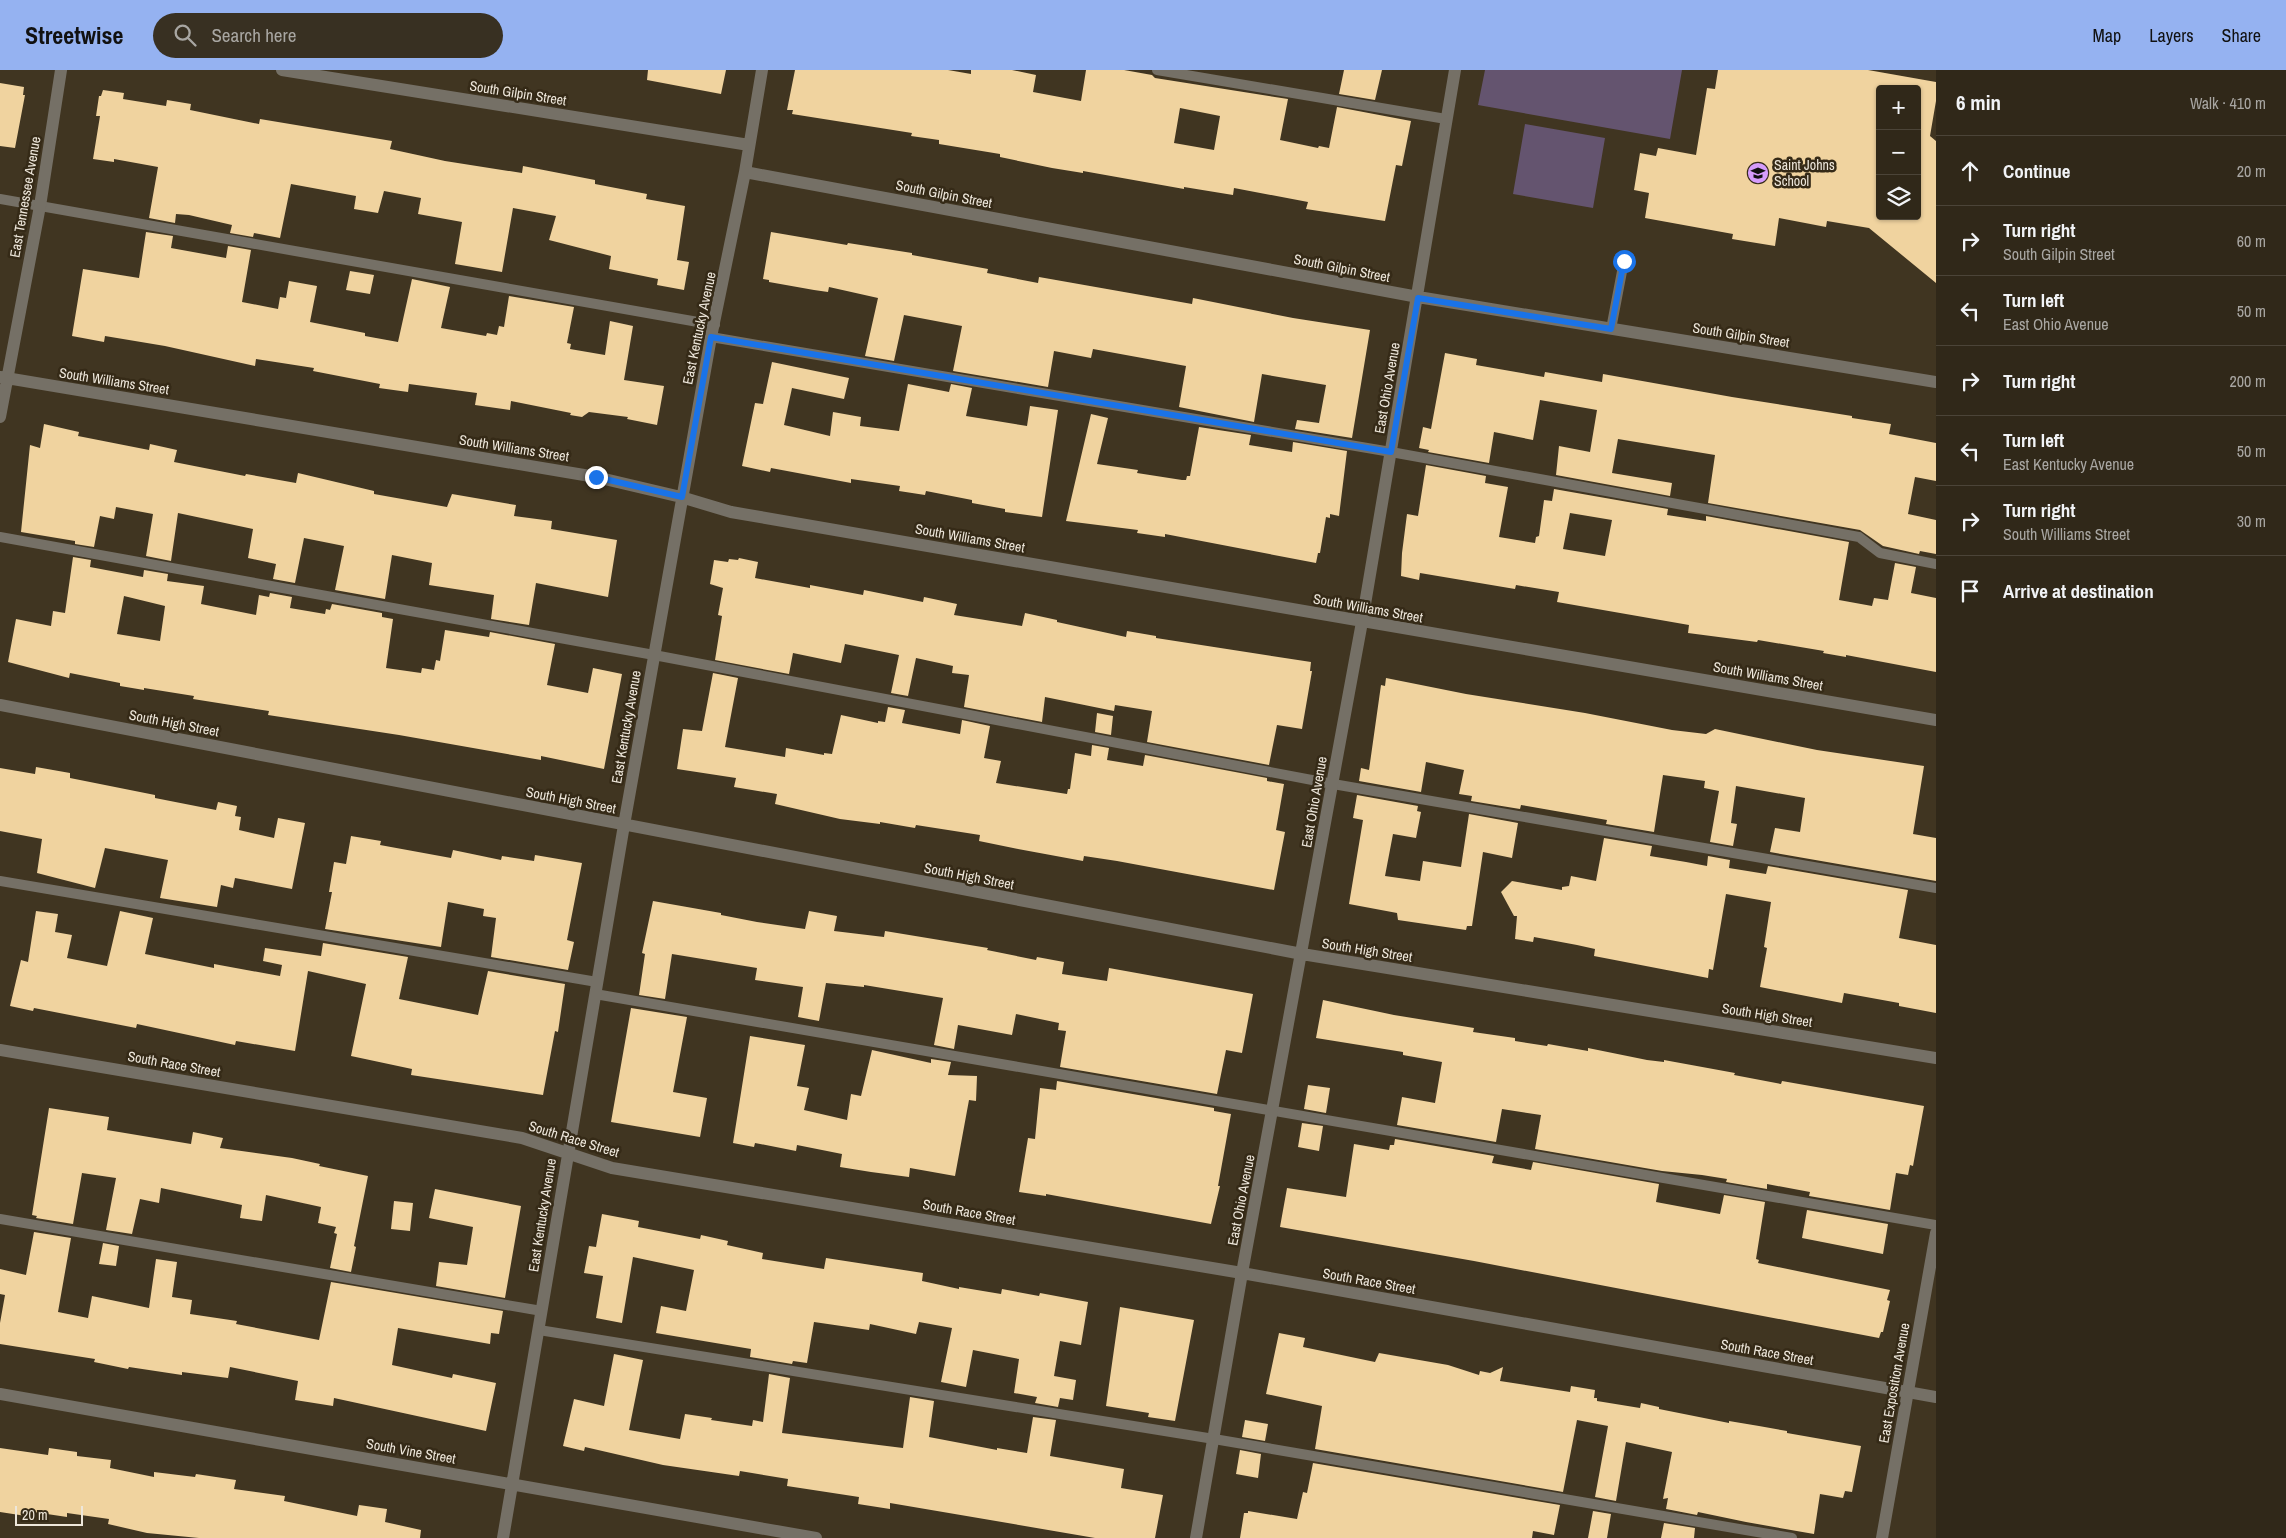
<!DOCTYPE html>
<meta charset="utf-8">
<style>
body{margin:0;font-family:"Archivo Narrow",sans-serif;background:#383022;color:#f1f3f6}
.controls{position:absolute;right:15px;top:15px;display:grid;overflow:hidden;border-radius:5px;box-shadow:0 1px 4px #0004}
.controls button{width:45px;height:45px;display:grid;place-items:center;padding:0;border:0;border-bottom:1px solid #4b4438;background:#302819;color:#f1f3f6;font:25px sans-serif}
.scale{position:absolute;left:15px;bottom:12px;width:68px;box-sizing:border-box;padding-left:5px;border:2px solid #eee7db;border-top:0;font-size:14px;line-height:18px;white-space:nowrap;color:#eee7db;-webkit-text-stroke:4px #352a17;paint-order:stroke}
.stop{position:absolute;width:15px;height:15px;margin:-11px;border:4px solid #1a73e8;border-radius:50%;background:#fff}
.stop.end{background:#1a73e8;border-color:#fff;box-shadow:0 1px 5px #0008}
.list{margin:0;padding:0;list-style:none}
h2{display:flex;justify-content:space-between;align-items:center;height:65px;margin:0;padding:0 20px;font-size:21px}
h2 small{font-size:16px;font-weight:400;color:#a8a6a2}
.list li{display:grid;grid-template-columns:32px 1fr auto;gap:15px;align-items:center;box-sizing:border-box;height:70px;padding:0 20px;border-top:1px solid #4b4438}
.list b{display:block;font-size:19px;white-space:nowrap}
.list p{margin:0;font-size:16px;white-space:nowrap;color:#a8a6a2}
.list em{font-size:16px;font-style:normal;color:#a8a6a2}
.icon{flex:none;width:28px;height:28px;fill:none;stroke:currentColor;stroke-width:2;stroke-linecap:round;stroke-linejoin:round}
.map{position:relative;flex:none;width:1936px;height:1468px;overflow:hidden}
header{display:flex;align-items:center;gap:30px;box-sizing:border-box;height:70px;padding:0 25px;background:#95b2f1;color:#111}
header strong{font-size:24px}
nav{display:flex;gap:28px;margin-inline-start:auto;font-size:18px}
.search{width:350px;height:45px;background:#383022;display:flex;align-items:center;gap:12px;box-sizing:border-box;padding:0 18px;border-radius:28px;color:#a8a6a2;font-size:19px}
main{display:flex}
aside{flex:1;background:#302819}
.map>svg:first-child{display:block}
</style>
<header>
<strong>Streetwise</strong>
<div class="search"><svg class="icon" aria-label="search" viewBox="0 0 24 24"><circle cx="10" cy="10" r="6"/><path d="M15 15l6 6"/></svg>Search here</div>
<nav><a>Map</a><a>Layers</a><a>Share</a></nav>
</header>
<main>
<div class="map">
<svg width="1936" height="1468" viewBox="0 0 1936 1468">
<rect width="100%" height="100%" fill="#403521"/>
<path fill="#64546f" d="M1485 0H1682L1670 69 1478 35Z
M1525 54 1605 68 1593 138 1513 124Z"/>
<path fill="#f0d39f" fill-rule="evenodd" d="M648 0H726L721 24 647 10Z
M795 0H948L971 4V0H1012L1036 5 1033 22 1081 31 1086 0H1124L1152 5 1155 8 1288 29 1280 70 1318 78 1319 76 1329 78 1337 37 1411 51 1402 96 1396 95 1385 151 1306 139 1308 132 1234 118 1233 125 1184 117V119L1083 101V103L1052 98 1000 87V84L939 74V70L911 66 912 63 792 44 793 40H787ZM1180 38 1220 46 1214 80 1174 73Z
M1344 0H1382L1375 30 1339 24Z
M1718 0H1868L1936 12V31L1930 66 1936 71V213L1869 158 1827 151 1826 157 1779 148 1775 176 1732 169 1733 164 1645 148 1649 123 1634 120 1640 83 1656 86 1658 78 1696 85 1707 18 1715 19ZM1880 19H1917V146H1880Z
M0 13 24 17 23 25H25L15 78 0 76Z
M103 20 124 23 123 29 166 36 167 30 191 34 190 40 259 54 260 49 392 71 390 79 445 91 522 103 523 96 595 110V114L647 124 646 129 685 136 677 190 689 192 684 220 657 215 658 209 609 199 611 186 549 170 556 146 513 138 502 202 455 194 462 152 418 144 421 128 384 121 378 143 354 139 356 126 291 114 280 168 254 163 253 167 230 163 232 155 189 145 176 144 175 153 149 148 158 97 114 89V92L93 89 100 46H96L99 26H101Z
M146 162 173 166 171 178 226 188 228 176 251 180 242 232 278 239 280 227 286 228 289 211 317 216 310 252 365 263V266L398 272 412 209 450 217 441 258 486 266 487 263 497 265 499 256 504 257 509 226 574 237 567 273 571 274 570 279 605 285 610 251 633 256 624 310 664 316 657 355 627 349 628 347 589 342 582 347 570 345 571 343 511 331 510 340 475 335 477 323 409 314 408 322 379 318 380 314 313 301 314 298 256 289 255 296 165 276 105 266 104 272 72 266 83 199 139 208Z
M771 162 847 175 848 173 912 183V185L988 199 987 203 1038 213 1039 207 1192 234 1193 228 1293 248 1370 260 1352 368 1295 359 1297 350 1319 353 1326 315 1262 304 1254 352 1179 337 1186 296 1093 279 1091 288 1054 281 1048 317 953 301 962 256 904 245 894 291 865 286 878 228 829 217 828 222 814 220 769 212V210L763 209Z
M350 201 374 205 370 224 346 220Z
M1445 283 1477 289 1476 295 1544 307 1545 302 1602 312 1603 304 1732 327 1852 346V348L1891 354 1889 364 1936 373V411L1915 407 1908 444 1936 450V484L1920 481 1919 484 1883 476 1860 460 1708 433 1715 385 1618 369 1612 403 1672 413 1670 426 1556 405 1559 376 1590 382 1597 340 1540 330 1533 370 1494 362 1489 393 1428 382 1429 380 1419 378 1423 357 1431 359Z
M772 292 849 308 844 329 792 318 784 355 830 366 833 342 861 347 860 356 899 361 908 314 949 322 951 314 972 318 966 346 1027 356 1030 336 1058 340 1042 447 1005 442V439L972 433V430L926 421 925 425 899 421 900 416 851 409V413L771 398 770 402 742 396 755 333 763 334Z
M1091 344 1108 348 1097 394 1138 400 1137 403 1182 410H1186L1187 406H1190L1199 357 1251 365 1249 375 1292 382 1293 372 1347 381 1339 446 1330 444V448L1326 447 1320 483H1318L1316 493 1165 464V467L1137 463 1138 460 1066 451Z
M44 354 79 362 78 366 149 380 150 374 177 380 174 392 245 406 246 404 296 413 298 403 374 421V424L447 437 452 424 516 435 514 446 552 451 551 459 617 470 608 527 536 513 529 555 491 549 494 525 429 515 432 493 392 485 385 529 335 520 344 476 304 468 295 513 273 509 276 494 248 488 253 459 178 443 171 491 146 486 153 444 116 437 114 449 100 446 94 477 75 474V471L21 462 30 375 40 378Z
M1426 395 1486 406 1485 413 1508 417 1499 467 1535 473 1536 467 1539 466 1544 430 1552 431 1554 419 1668 439 1667 445 1706 451V446L1849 472 1839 530 1872 536 1874 528 1888 530 1895 493 1916 497 1911 523 1936 528V602L1846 585V587L1823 583 1824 581 1758 570 1757 572 1688 563 1689 555 1557 532 1559 522 1516 515 1515 519 1420 503 1419 510 1401 506 1402 483 1407 444 1418 446ZM1570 443 1612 450 1605 486 1563 479Z
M73 487 91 490 90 497 143 507 144 500 168 504 167 511 204 516 201 534 256 545 259 525 269 527 270 523 292 527 290 538 325 544 326 539 330 540 332 534 382 543V547L393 549 386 598 421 603 422 598 434 600 436 590 440 591 445 560 489 567 490 562 555 574 547 615 588 623 593 598 622 604 604 699 541 686V690L399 665 268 645 269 641 193 629 194 626 144 618V620L120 616V613L70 603 69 608 8 592 16 549 51 556 53 541 65 543ZM124 526 165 536 160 571 117 564Z
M739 488 758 492 755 508 810 518V515L863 525 864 520 923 532 924 527 957 534 954 545 1022 556 1025 543 1057 550V552L1126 567 1127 561 1156 566V568L1311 592 1310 601H1312L1302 659 1277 655 1269 695 1147 672 1152 641 1115 635 1114 641 1045 627 1042 652 964 637 969 605 952 603 953 596 916 588 908 626 891 623 899 585 845 574 841 593 793 583 789 604 715 590 722 546 718 545 723 518 710 514 714 490 728 492 729 489 738 490Z
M713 603 738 608 725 677 785 687 786 678 824 685V683L832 684 841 645 878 653V651L885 652 888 637 905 640 902 653 960 664 962 650 990 656 984 688 1001 691 996 713 1067 724 1068 719H1070L1075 683 1091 686 1092 675 1109 678 1107 690 1143 696 1145 685 1267 708V711L1284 714 1276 760 1285 762 1274 820 1117 791 1084 786 1083 791 1018 779 979 771 980 765 916 755 915 758 880 752V754L840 749 775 734 777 724 734 717 736 708 677 699 683 659 702 661Z
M1386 608 1466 624 1585 643 1672 660 1706 664 1715 659 1817 680 1924 696 1913 764 1936 768V811L1770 782 1775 758 1800 762 1805 728 1736 716 1731 753 1737 754 1733 776 1710 772 1719 721 1704 718 1705 711 1663 705 1654 762 1606 754 1607 750 1521 735 1520 739 1471 731 1472 726 1459 724 1464 700 1426 692 1421 722 1359 711 1361 698 1369 700 1381 615 1385 616Z
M1097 643 1113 646 1111 665 1095 662Z
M36 697 70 703V708L155 725V728L216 740 218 732 237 736 235 746 241 747 239 760 274 768 278 748 305 753 292 819 235 808 233 818 221 815 217 837 160 828 168 790 105 778 95 818 37 803 42 769 0 761V698L35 704Z
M1357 725 1418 736 1417 741 1421 742 1416 768 1393 764 1385 806 1420 811 1423 791 1461 797 1469 744 1518 753 1512 788 1483 782 1472 856H1467L1466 860 1398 850 1397 843 1349 834 1363 750 1353 748Z
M351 766 381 771 380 775 451 788 453 780 501 790 502 786 534 791 535 785 582 793 567 870 574 872 568 900 491 887 496 848 483 846 484 839 448 832 441 877 325 859 332 822H329L334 792 346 794Z
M1604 768 1652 776 1650 786 1686 792 1707 796 1708 786 1730 790 1729 798 1766 804 1768 796 1908 820 1899 868 1936 875V943L1899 936V933L1844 923 1842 933 1760 917 1767 878 1764 877 1771 832 1726 824 1713 900 1709 899 1708 908 1594 886 1595 879 1577 875 1534 867 1533 872 1515 869 1517 846H1514L1501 822 1512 811 1562 820V817L1569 816 1571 806 1596 811Z
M653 831 721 843V845L757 852 805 859 809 841 837 846 834 861 884 867 885 861 988 878 987 880 1036 890 1037 887 1064 892 1062 904 1107 911 1109 898 1253 924 1242 983 1226 980 1217 1024 1060 997 1066 961 1058 960 1059 953 1016 944 1012 965 958 955 954 979 934 975 943 928 864 915V917L826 913 819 951 798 947 803 917 755 910 757 898 672 884 665 929 639 925 645 884 642 883Z
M36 841 58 844 55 862 72 865 67 888 107 896 120 841 153 848 145 884 214 898V894L280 906 282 895 263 891 265 878 321 886 323 873 408 887 399 929 478 945 488 901 565 914 558 962 555 961 543 1025 411 1005 412 999 351 986 366 914 308 901 295 981 236 971 235 975 137 954 136 958 34 938 33 941 10 936 21 890 28 892Z
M1323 930 1394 945 1474 958 1473 962 1515 968V971L1547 976 1548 974 1588 981V978L1647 990 1664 992V990L1735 1003 1734 1005 1781 1014 1782 1011 1924 1036 1913 1096 1910 1095 1908 1105 1896 1103 1890 1140 1809 1126 1810 1122 1767 1114V1119L1726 1112 1727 1109 1702 1105 1662 1101 1535 1079 1541 1045 1502 1039 1496 1072 1397 1055 1402 1027 1435 1033 1442 992 1403 985V982L1316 968Z
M631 938 687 947 673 1022 707 1028 700 1067 611 1052Z
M750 966 805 975 797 1016 809 1018 804 1040 847 1050 851 1024 861 1026 872 980 931 993V989L951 992 948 1005 977 1006 976 1031 969 1030 955 1106 910 1098 909 1107 871 1102 840 1097 842 1084 797 1075 796 1081 755 1073 754 1077 733 1073Z
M1057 1011 1214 1038V1041L1231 1044 1218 1116H1220L1211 1154 1046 1124V1126L1019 1122 1028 1068 1035 1069 1040 1018 1056 1020Z
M1308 1015 1330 1018 1326 1043 1304 1039Z
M49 1038 109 1047 107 1060 191 1074 193 1062 223 1068 220 1078 292 1088 320 1094 319 1096 368 1106 354 1176 356 1177 351 1202 330 1198 337 1164 334 1163 336 1157 318 1153 321 1137 266 1125 262 1151 240 1148 242 1135 161 1118 159 1133 140 1129 132 1164 106 1160 116 1108 82 1103 73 1154 36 1148 37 1146 32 1145Z
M1302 1053 1323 1056 1319 1081 1298 1077Z
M1395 1069 1494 1086 1492 1093 1531 1100 1533 1092 1659 1114 1656 1132 1720 1144 1724 1125 1765 1132 1756 1189 1759 1190 1758 1193 1890 1220 1887 1230 1890 1231 1883 1262H1881L1879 1268 1474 1191 1280 1157 1287 1118 1346 1127 1354 1074 1389 1080 1390 1075H1394Z
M435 1119 521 1136 505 1228 436 1216 439 1192 467 1195 473 1157 429 1148Z
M394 1131 413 1133 410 1161 391 1159Z
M1807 1140 1888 1154 1883 1184 1802 1168Z
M602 1144 639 1151 638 1157 700 1169 701 1165 728 1171 727 1175 763 1183 762 1189 824 1199 826 1188 923 1203 922 1211 959 1219V1217L1001 1224 1002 1219 1039 1226 1040 1223 1088 1232 1081 1275 1060 1271 1054 1306 1076 1310 1073 1330 1060 1328 1058 1337 1035 1333 1037 1327 1014 1323 1019 1289 973 1280 966 1317 941 1312 952 1258 919 1252 916 1264 870 1254 869 1260 814 1252 807 1293 793 1291 792 1294 750 1287 751 1279 656 1263 661 1236 686 1241 694 1200 633 1187 622 1253 596 1248 603 1206 584 1203 589 1176 596 1177Z
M34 1162 71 1168 58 1242 88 1248 92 1226 149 1238 156 1189 177 1192 172 1227 192 1230 190 1244 237 1251 236 1254 319 1270 331 1212 503 1241 499 1264 491 1263 490 1274 398 1258 392 1295 452 1308 453 1304 496 1313 486 1361 334 1328 333 1336 295 1330 298 1311 230 1297 228 1308 182 1302V1305L129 1297 128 1299 94 1292 95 1289 0 1274V1253L5 1225 0 1224V1199L26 1205Z
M103 1173 119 1176 116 1196 99 1194Z
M1120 1237 1194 1250 1175 1351 1148 1347 1149 1343 1106 1336Z
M1279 1263 1305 1268 1303 1277 1375 1292 1379 1283 1448 1295 1479 1305 1480 1301 1490 1303 1503 1297 1500 1311 1570 1322 1571 1316 1595 1320 1594 1328H1597V1331L1640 1338 1641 1333 1659 1337V1339L1729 1353V1351L1759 1356 1787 1361V1363L1861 1376 1852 1422 1845 1421 1843 1428 1820 1424 1814 1464 1746 1452 1698 1442 1697 1445 1666 1439 1668 1428 1663 1429 1672 1382 1626 1372 1616 1431 1595 1427 1608 1356 1577 1350 1563 1422 1315 1379 1322 1336 1266 1324Z
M614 1284 643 1290 629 1360 680 1369 685 1344 712 1348 711 1350 752 1356 753 1350 763 1352 769 1304 790 1308 782 1363 903 1378 910 1327 934 1331 929 1367 997 1380V1378L1027 1383 1033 1347 1056 1350 1050 1386 1124 1399 1121 1418 1163 1425 1155 1468H1095L890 1433V1439L858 1434 859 1427 787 1416 788 1409 740 1401 739 1406 663 1395 585 1377 584 1381 563 1376 574 1329 604 1336Z
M1245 1350 1268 1354 1265 1371 1242 1367Z
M0 1378 48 1385 49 1378 77 1382V1386L111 1390 110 1398 154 1407V1402L195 1407 196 1404 236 1410 234 1419 285 1426 284 1431 357 1446 359 1435 387 1439 385 1452 421 1460 420 1468H199L147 1463 108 1454 109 1449 67 1443V1447L27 1441 26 1446 0 1442Z
M1240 1380 1261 1384 1258 1408 1236 1404Z
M1313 1393 1560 1435 1554 1465 1533 1461 1532 1468H1240L1244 1443H1248V1441L1297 1449 1303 1422 1307 1423Z
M1593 1441 1611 1444 1607 1468H1588Z
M1664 1453 1695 1458 1694 1468H1661Z"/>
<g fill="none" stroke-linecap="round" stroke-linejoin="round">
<path stroke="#757066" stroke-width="10" d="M1157 0 1446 49
M0 129 715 255
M1611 259 1624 191
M711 267 1391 382 1859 467 1880 483 1936 494
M0 467 654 585 1333 714 1936 818
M0 811 597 912
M595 924 1936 1155
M0 1149 542 1241
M539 1260 1214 1369 1792 1468"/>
<path stroke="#757066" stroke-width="12" d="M282 0 749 75
M745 102 1418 227 1936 312
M0 307 596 407 681 427 731 442 1936 650
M0 347 40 136 61 0
M0 635 1302 884 1936 988
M0 980 522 1068 612 1098 1242 1203 1936 1327
M0 1324 816 1468
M503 1468 624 755 711 267 745 102 762 0
M1196 1468 1242 1203 1362 552 1455 0"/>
<path stroke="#757066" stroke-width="12" d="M1882 1468 1936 1163"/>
</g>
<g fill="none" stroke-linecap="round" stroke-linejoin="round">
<path stroke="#1a73e8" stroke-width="6" d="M596 407 682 427 711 267 1391 382 1418 228 1611 259 1624 191"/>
</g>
<defs>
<g id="school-disc" transform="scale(1.125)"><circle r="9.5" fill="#d59cfb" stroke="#352a17"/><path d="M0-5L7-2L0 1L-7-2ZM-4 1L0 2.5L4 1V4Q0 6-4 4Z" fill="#111"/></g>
</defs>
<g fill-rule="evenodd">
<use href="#school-disc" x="1758" y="103"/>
</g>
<g text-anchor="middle" stroke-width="5" stroke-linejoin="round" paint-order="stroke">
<g font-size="14" fill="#eee7db" stroke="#352a17">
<text transform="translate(518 23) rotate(9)" y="5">South Gilpin Street</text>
<text transform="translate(944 124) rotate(11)" y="5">South Gilpin Street</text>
<text transform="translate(25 127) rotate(-80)" y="5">East Tennessee Avenue</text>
<text transform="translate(1342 198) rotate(11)" y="5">South Gilpin Street</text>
<text transform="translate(699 258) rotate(-78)" y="5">East Kentucky Avenue</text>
<text transform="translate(1741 265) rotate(9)" y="5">South Gilpin Street</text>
<text transform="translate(114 311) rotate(9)" y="5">South Williams Street</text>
<text transform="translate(1387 318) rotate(-80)" y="5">East Ohio Avenue</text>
<text transform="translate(514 378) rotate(9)" y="5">South Williams Street</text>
<text transform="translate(970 468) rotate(10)" y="5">South Williams Street</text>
<text transform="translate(1368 538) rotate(10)" y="5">South Williams Street</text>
<text transform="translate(1768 606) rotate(10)" y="5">South Williams Street</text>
<text transform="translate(174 653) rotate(11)" y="5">South High Street</text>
<text transform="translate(626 657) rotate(-80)" y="5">East Kentucky Avenue</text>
<text transform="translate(571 730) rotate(11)" y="5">South High Street</text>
<text transform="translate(1314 732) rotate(-80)" y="5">East Ohio Avenue</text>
<text transform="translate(969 806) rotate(11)" y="5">South High Street</text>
<text transform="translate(1367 880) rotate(9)" y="5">South High Street</text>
<text transform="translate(1767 945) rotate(9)" y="5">South High Street</text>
<text transform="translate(174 994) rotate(10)" y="5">South Race Street</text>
<text transform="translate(574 1069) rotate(17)" y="5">South Race Street</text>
<text transform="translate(1241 1130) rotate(-79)" y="5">East Ohio Avenue</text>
<text transform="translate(969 1142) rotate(10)" y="5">South Race Street</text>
<text transform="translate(542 1145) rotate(-81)" y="5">East Kentucky Avenue</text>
<text transform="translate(1369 1211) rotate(10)" y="5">South Race Street</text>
<text transform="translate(1767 1282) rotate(10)" y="5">South Race Street</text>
<text transform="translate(1894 1313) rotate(-80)" y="5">East Exposition Avenue</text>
<text transform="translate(411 1381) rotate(10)" y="5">South Vine Street</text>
</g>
<g font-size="14" fill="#eee7db" stroke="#352a17" text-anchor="start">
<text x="1774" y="100">Saint Johns<tspan x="1774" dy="16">School</tspan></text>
</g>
</g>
</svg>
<div class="controls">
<button>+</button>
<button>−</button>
<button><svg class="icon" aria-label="layers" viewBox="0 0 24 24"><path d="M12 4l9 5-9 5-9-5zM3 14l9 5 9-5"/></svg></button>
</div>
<div class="scale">20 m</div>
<div class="stop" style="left:1624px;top:191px"></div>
<div class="stop end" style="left:596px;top:407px"></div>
</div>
<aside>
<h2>6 min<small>Walk · 410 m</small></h2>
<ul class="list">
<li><svg class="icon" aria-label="ahead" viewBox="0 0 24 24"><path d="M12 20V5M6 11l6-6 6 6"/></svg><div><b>Continue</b></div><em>20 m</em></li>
<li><svg class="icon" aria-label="right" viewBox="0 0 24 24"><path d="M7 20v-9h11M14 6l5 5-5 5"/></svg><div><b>Turn right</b><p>South Gilpin Street</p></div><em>60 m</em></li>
<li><svg class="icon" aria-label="left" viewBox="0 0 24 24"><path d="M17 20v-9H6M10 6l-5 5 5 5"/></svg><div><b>Turn left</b><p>East Ohio Avenue</p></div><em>50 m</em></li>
<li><svg class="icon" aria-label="right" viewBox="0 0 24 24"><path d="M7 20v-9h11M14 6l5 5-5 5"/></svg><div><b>Turn right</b></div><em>200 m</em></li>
<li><svg class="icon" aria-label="left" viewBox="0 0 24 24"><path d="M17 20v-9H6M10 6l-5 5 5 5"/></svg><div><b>Turn left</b><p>East Kentucky Avenue</p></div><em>50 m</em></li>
<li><svg class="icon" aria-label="right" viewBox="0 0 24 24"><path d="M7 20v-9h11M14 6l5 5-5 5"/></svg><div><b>Turn right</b><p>South Williams Street</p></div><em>30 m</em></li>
<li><svg class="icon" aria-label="arrive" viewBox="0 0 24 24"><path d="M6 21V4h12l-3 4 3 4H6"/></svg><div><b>Arrive at destination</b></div></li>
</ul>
</aside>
</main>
